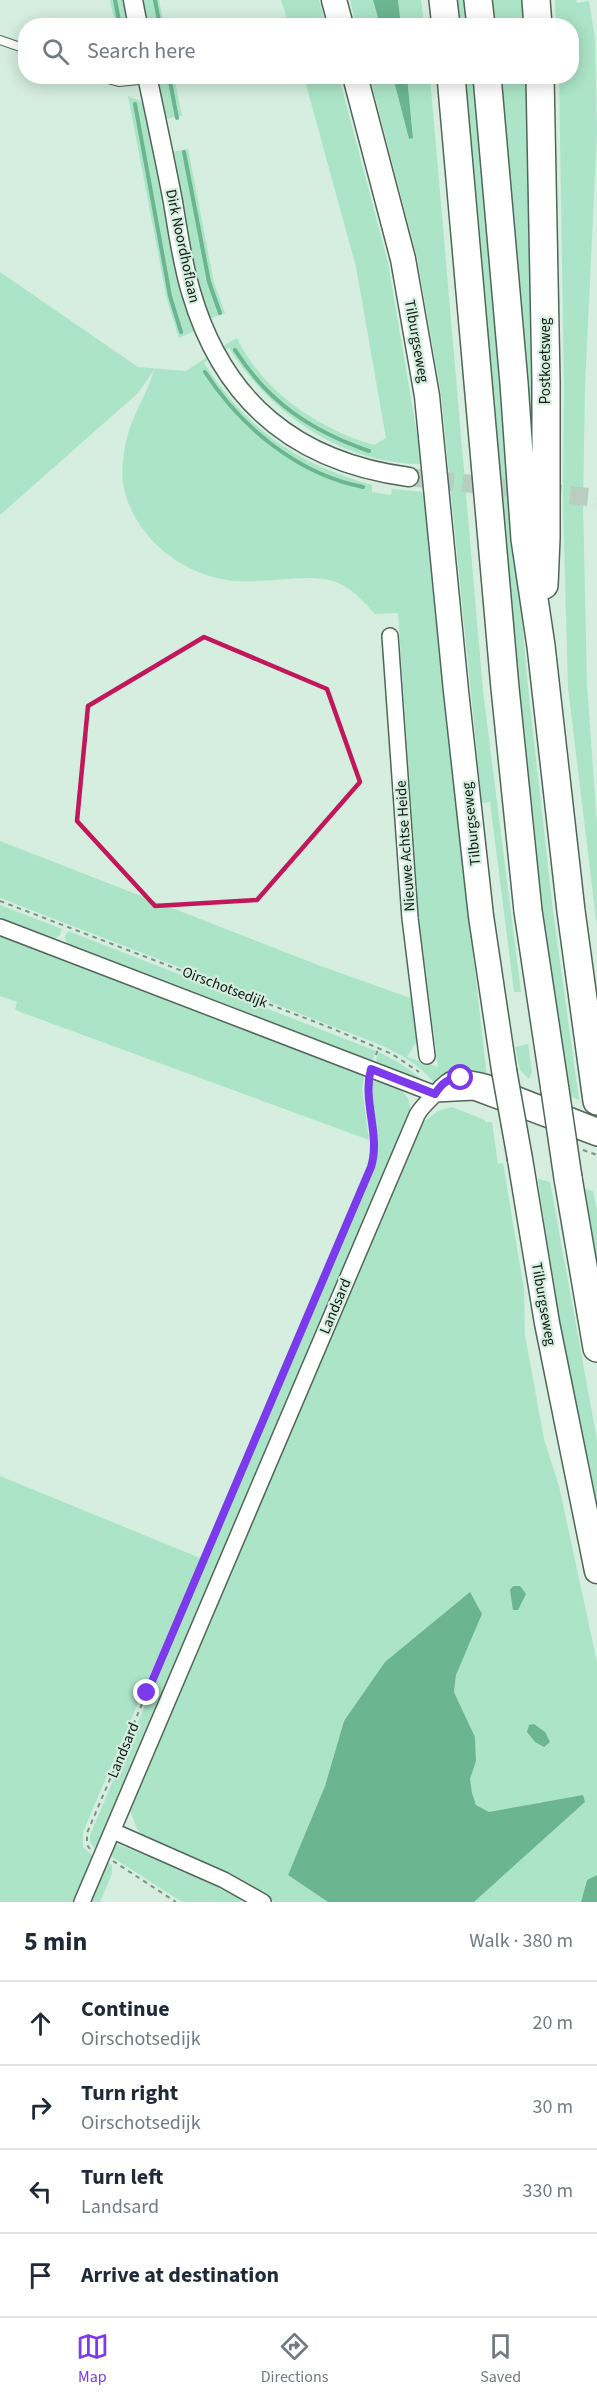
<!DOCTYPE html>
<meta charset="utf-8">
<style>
body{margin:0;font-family:"Source Sans 3",sans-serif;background:#f6f6f7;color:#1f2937}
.stop{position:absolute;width:18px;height:18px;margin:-14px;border:4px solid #7c3aed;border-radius:50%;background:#fff}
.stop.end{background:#7c3aed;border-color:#fff;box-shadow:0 2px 6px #0008}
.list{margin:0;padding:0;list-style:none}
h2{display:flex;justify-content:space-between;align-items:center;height:78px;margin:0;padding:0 24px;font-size:26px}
h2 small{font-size:20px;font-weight:400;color:#747a83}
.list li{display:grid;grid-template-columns:39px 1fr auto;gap:18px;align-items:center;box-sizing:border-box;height:84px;padding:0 24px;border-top:2px solid #e0e1e3}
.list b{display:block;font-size:22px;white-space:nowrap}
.list p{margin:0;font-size:20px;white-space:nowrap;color:#747a83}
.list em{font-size:20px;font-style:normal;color:#747a83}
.icon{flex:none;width:33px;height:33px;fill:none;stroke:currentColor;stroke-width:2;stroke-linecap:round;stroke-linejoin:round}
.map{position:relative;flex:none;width:597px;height:1902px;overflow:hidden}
.search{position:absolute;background:#fff;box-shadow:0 3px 15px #0003;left:18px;right:18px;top:18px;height:66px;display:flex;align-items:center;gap:15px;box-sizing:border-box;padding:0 21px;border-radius:24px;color:#747a83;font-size:22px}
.sheet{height:414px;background:#fff}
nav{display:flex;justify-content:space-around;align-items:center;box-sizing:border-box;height:84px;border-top:2px solid #e0e1e3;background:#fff;font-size:16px;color:#747a83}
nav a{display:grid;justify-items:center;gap:3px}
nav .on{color:#7c3aed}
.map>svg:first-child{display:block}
</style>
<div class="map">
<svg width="597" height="1902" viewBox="0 0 597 1902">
<rect width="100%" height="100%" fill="#d5eee0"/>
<path fill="#ace4c7" d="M110 0H127L132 25H115Z
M142 0H159L164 25H147Z
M281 0H319L326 25H289Z
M350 0H373L380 25H356Z
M398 0H421L424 25H401Z
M454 0H466L469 25H457Z
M489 0H524L526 25H492Z
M555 0H576L577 3 589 1 595 37 597 132 585 387 583 504 587 685 597 824V927L568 688 563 505 564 387 559 77 572 76V26L556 25Z
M157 77H174L182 116 165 119Z
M304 77H339L388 263 422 464C342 464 271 414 229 348L225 350 223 346 237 338C262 391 319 429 374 445L386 438 356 267Z
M370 77H393L409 139 413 137 407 77H430L483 691 521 992H514L490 802 482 803 441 393 417 257Z
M464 77H475L528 688 553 911 579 1100 570 1096C549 960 528 824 515 688 496 484 488 279 464 77Z
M499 77H529L533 457Z
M128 96 138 100 146 106 184 299 194 331 179 338 167 300Z
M188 149 214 283 225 313 209 319 194 271 171 152Z
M0 272 138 367 186 371 207 357 208 360 204 363C248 430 295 463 372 485V492L391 495 392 489 425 492 443 692 487 1077 444 1076 433 1082C420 1064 400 1055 381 1045L0 898V841L318 965 413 999 417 1041 407 1057 438 1067 419 919 398 613 375 614C360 598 347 582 324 579 292 575 259 585 227 580 181 573 138 539 125 493 120 477 123 454 127 438 132 415 148 393 154 370L138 393 0 515Z
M0 905 62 929 60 935 53 940 0 920Z
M68 931 376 1051 372 1063 67 945 65 937Z
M0 933 365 1073 362 1088 369 1140 15 1010 17 1002 0 996Z
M528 1044 532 1072 529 1079 520 1070 515 1047Z
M379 1052 401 1064 429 1084 375 1063Z
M372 1077C390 1084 413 1089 410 1113L95 1849 90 1842V1835L375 1164C383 1135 364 1105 372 1077Z
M452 1107 485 1120V1122H492L498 1164 503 1163 524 1290 525 1335 544 1439 559 1486 597 1662V1875L587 1880 581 1902H474L585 1802H541L500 1812H489L476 1805 472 1793 470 1779 476 1761 475 1737 454 1692 456 1675 482 1614 344 1721 325 1786 288 1875 328 1902H274L243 1881 145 1838 137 1829 129 1808 422 1123 438 1111Z
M538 1179 550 1182 597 1440V1510L559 1322Z
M585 1189 593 1191 597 1211V1268Z
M0 1476 200 1558 83 1832V1847L94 1857 74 1902H0Z
M114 1843 183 1870 243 1898 240 1902H182L109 1855Z
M106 1862 112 1865V1874L100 1902H89Z"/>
<path fill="#6bb590" d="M373 0H398L401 25H380Z
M393 77H407L413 138 409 139Z
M513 1586H520L526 1594 518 1610H513L510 1590Z
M470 1592 482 1614 456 1675 454 1692 475 1737 476 1761 470 1779 472 1793 476 1805 489 1812 583 1795 585 1802 474 1902H328L288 1875 325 1786 344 1721 385 1662Z
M534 1724 545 1732 550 1742 544 1747 535 1742 527 1732 529 1725Z
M597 1875V1902H581L587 1880Z"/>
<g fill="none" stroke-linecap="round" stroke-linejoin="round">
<path stroke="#6bb590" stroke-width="4" d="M115 0 120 26
M155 0 160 26
M169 76 177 118
M135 104 170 296 181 332
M184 152 209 282 220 313
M235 350C268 402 311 431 369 451
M205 372C241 427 297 474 363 487"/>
<path stroke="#b7cec1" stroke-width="18" stroke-dasharray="18 9" stroke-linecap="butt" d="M409 477 597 498"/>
<g stroke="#50665a" stroke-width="10">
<path id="service" d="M0 40 26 49
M97 76 119 82 148 79"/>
</g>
<g stroke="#50665a" stroke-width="18">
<path id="minor" d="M390 636 410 918 427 1056
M0 927 435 1094 474 1092 597 1138
M113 1831 224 1880 263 1902
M82 1902 417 1115C422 1106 429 1101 436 1093 453 1072 459 1077 485 1082L597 1126"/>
</g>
<g stroke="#50665a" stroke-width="21">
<path id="tertiary" d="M133 0 138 26
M147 76C156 118 165 160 173 202 178 232 182 262 191 292 223 402 296 462 409 477"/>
</g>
<g stroke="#50665a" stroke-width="27">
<path id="trunk" d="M334 0 341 26
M355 76 403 259 427 396 456 691 481 916 504 1070
M520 1159 547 1323 597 1571"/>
</g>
<g stroke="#50665a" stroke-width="30">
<path id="motorway" d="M443 0 446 26
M478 0 481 26
M536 0 538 26
M451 76 505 688 528 911 555 1090
M487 76 514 383 525 539 541 646 571 911 597 1101
M540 76 546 381V538L544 585
M568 1178 597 1348"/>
</g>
<path stroke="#7f9187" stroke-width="2" stroke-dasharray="4.5 4.5" stroke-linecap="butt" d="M0 901 331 1028 392 1054 419 1072
M376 1055 378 1049
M583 1150 597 1155
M90 1849 87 1845V1833L371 1167 374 1154 367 1083
M113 1861 176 1902"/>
<use href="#service" stroke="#fff" stroke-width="8"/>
<use href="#minor" stroke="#fff" stroke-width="15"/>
<use href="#tertiary" stroke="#fff" stroke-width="18"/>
<use href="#trunk" stroke="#fff" stroke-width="24"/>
<use href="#motorway" stroke="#fff" stroke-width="27"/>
<g stroke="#50665a" stroke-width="27" stroke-linecap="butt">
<path id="trunk-bridge" d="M504 1070 520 1159"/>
</g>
<g stroke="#50665a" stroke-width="30" stroke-linecap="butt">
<path id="motorway-bridge" d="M555 1090 568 1178"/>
</g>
<use href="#trunk-bridge" stroke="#fff" stroke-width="24"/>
<use href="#motorway-bridge" stroke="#fff" stroke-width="27"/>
</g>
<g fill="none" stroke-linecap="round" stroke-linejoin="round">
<path stroke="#7c3aed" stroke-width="8" d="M147 1693 371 1167C381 1135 362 1101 371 1069L435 1094C442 1083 448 1078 461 1078"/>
</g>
<path fill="none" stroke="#c2185b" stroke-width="4.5" stroke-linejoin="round" d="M204 637 327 689 360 782 257 900 155 906 77 821 88 706Z"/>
<g text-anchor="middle" stroke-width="4.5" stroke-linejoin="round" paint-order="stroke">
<g font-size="15" fill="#0f1813" stroke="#d5eee0">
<text transform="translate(183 246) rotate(78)" y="5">Dirk Noordhoflaan</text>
<text transform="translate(417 341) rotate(80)" y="5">Tilburgseweg</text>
<text transform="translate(545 361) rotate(-90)" y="5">Postkoetsweg</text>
<text transform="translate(471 824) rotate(-96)" y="5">Tilburgseweg</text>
<text transform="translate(405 846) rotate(-94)" y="5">Nieuwe Achtse Heide</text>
<text transform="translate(225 987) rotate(21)" y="5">Oirschotsedijk</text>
<text transform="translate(544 1304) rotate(80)" y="5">Tilburgseweg</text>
<text transform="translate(335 1306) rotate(-67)" y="5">Landsard</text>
<text transform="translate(123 1750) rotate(-67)" y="5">Landsard</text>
</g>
</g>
</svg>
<div class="stop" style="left:461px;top:1078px"></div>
<div class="stop end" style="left:147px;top:1693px"></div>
<div class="search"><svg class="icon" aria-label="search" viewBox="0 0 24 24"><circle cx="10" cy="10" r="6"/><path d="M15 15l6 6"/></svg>Search here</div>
</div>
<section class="sheet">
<h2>5 min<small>Walk · 380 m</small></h2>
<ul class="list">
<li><svg class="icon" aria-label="ahead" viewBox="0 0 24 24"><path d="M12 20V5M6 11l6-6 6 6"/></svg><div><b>Continue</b><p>Oirschotsedijk</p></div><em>20 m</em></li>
<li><svg class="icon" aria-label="right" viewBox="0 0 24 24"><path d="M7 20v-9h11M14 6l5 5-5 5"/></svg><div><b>Turn right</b><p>Oirschotsedijk</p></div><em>30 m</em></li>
<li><svg class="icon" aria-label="left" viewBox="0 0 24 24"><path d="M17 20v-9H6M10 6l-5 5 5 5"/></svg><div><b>Turn left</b><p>Landsard</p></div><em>330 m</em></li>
<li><svg class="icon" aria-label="arrive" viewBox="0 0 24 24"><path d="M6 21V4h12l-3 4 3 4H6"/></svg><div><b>Arrive at destination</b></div></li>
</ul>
</section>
<nav>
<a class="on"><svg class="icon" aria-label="map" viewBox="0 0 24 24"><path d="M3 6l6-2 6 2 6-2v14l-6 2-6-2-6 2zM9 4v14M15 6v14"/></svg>Map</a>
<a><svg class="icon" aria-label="directions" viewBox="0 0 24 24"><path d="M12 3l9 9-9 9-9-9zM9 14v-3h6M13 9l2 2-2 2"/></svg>Directions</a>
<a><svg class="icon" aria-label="saved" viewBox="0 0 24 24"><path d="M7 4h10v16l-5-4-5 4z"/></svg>Saved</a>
</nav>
